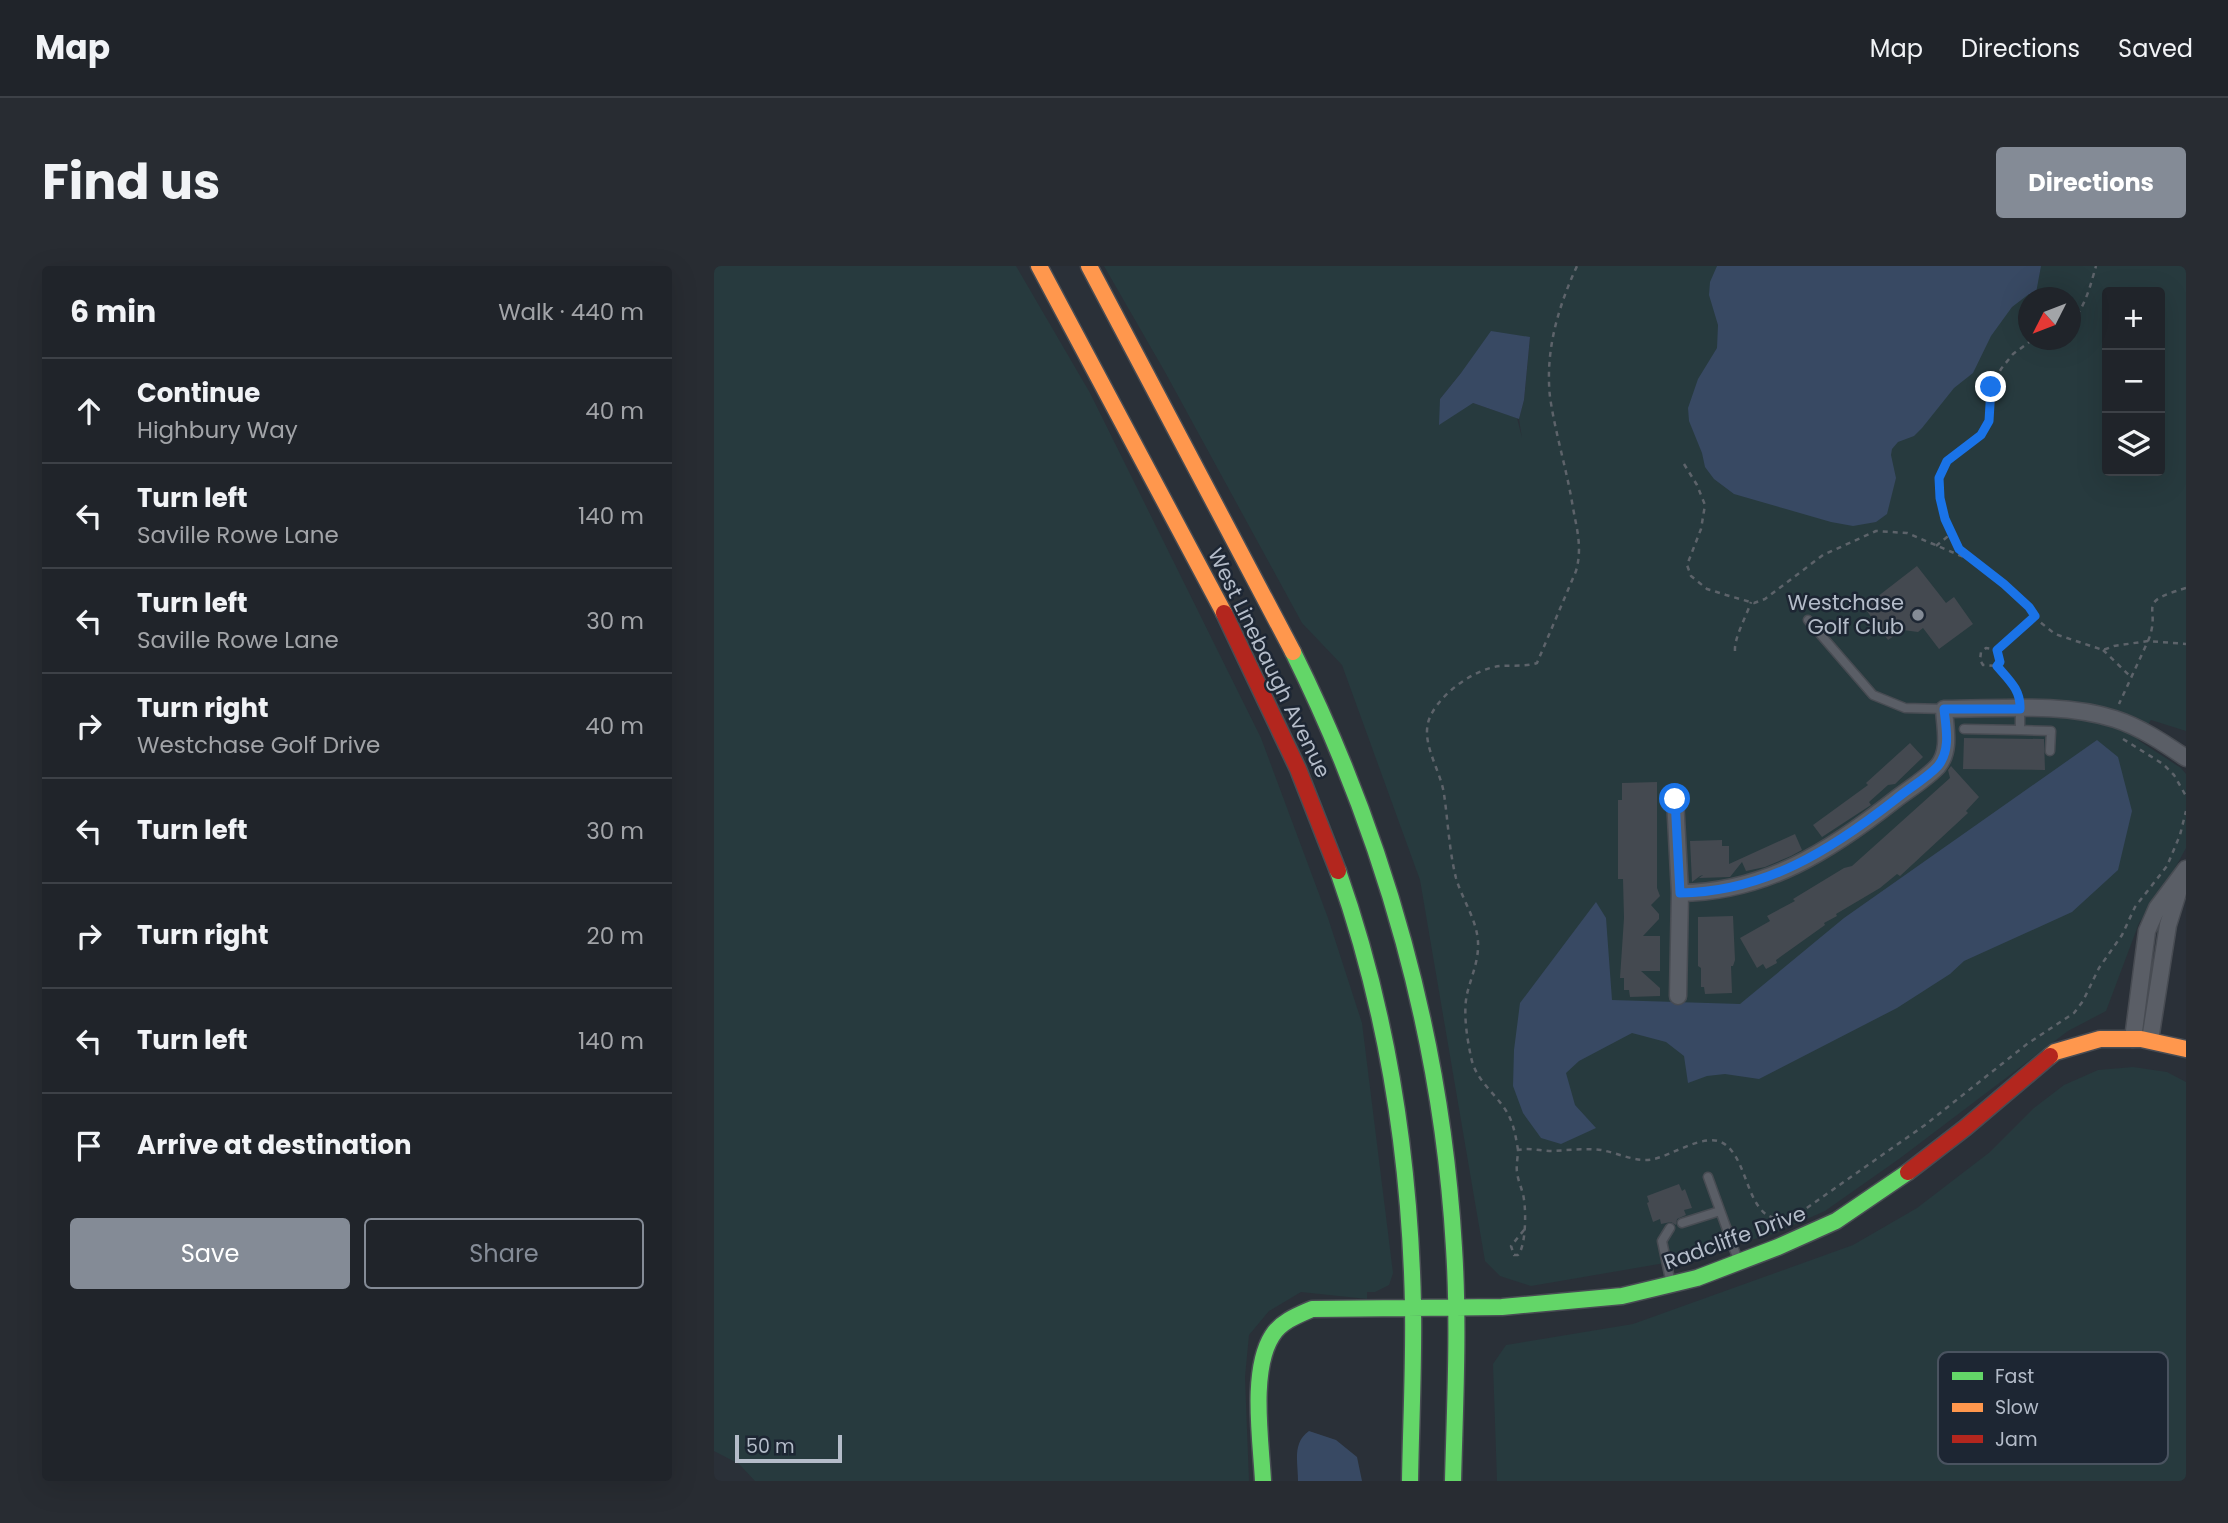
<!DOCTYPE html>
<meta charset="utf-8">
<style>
body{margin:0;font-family:Poppins,sans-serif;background:#282c32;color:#f1f3f6}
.controls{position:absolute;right:21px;top:21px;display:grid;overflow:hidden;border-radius:7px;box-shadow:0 7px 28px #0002}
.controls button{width:63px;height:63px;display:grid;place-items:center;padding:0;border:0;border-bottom:2px solid #3d4147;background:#20242a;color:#f1f3f6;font:35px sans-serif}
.compass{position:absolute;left:1304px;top:21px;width:63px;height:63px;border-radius:50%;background:#20242a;box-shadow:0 7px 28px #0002;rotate:228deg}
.scale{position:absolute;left:21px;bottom:18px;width:107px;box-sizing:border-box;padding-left:7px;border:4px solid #b4bcc9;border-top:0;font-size:19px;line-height:24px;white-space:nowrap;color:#b4bcc9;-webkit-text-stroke:5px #1d2633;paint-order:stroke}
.stop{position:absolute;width:21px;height:21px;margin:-16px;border:5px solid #1a73e8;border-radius:50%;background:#fff}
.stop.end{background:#1a73e8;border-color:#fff;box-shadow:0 2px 7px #0008}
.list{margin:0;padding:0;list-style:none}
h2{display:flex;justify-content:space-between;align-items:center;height:91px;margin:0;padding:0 28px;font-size:30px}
h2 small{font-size:23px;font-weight:400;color:#a2a4a8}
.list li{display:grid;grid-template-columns:46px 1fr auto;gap:21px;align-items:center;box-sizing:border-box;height:105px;padding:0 28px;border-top:2px solid #3d4147}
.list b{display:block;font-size:26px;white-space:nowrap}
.list p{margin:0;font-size:23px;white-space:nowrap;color:#a2a4a8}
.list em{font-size:23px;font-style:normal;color:#a2a4a8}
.actions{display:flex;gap:14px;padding:21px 28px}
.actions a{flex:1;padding:16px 0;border:2px solid #848b96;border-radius:7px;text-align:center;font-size:24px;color:#848b96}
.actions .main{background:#848b96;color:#fff}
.icon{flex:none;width:38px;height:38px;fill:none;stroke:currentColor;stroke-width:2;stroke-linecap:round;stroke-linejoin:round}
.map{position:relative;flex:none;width:1472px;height:1215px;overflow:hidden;border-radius:7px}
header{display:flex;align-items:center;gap:42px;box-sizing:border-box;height:98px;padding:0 35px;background:#20242a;border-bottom:2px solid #3d4147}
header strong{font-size:33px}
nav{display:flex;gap:38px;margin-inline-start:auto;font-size:24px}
.intro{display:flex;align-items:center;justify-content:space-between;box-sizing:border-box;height:168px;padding:0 42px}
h1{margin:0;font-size:49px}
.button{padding:18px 32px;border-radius:7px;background:#848b96;color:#fff;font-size:24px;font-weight:700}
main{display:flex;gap:42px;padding:0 42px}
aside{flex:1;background:#20242a;border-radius:7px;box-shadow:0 7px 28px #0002}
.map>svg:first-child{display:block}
</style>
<header>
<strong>Map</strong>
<nav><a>Map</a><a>Directions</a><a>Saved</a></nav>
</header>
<div class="intro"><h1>Find us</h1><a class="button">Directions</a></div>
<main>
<aside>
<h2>6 min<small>Walk · 440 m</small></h2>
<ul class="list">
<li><svg class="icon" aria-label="ahead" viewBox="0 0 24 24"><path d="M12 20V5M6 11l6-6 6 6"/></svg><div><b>Continue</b><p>Highbury Way</p></div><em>40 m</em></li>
<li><svg class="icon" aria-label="left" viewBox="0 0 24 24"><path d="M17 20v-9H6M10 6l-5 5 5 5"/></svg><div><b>Turn left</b><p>Saville Rowe Lane</p></div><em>140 m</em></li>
<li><svg class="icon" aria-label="left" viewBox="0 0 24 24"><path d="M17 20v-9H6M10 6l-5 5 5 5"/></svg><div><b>Turn left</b><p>Saville Rowe Lane</p></div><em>30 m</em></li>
<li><svg class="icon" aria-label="right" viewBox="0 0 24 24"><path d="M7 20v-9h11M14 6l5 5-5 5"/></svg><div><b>Turn right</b><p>Westchase Golf Drive</p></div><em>40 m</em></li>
<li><svg class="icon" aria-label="left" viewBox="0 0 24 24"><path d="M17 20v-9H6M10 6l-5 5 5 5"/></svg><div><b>Turn left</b></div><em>30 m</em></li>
<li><svg class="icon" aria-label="right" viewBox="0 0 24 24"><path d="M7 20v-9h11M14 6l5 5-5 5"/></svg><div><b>Turn right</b></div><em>20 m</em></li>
<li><svg class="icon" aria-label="left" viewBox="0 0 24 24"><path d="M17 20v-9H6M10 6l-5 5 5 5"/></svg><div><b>Turn left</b></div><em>140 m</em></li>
<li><svg class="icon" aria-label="arrive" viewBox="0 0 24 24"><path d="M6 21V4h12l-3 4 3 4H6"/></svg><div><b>Arrive at destination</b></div></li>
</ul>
<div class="actions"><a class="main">Save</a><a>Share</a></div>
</aside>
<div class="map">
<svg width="1472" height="1215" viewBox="0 0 1472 1215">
<rect width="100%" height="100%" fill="#2a3038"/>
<path fill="#273a3e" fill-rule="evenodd" d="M0 0H302L376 127 547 472 614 652 648 757 679 1007 675 1019 661 1026H653V1033L587 1026 555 1045 535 1069 531 1111 535 1215H41L25 1198 0 1185Z
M390 0H1472V465L1437 454 1424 474 1467 502 1472 508V582L1452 619 1425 657 1392 745 1354 765 1185 893 1111 945 1059 968 951 997 817 1020 786 1010 771 995 706 614 628 399 588 357 451 106ZM1393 26H1446V205H1393ZM1314 32H1356V74H1314ZM816 71 810 134 805 153 808 172 803 152 759 137 726 133 747 107Z
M1419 801 1453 806 1472 816V1215H783L779 1098 792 1079 919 1058 1139 979 1203 942 1276 886 1320 842 1350 819 1384 804Z"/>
<path fill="#384963" d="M1003 0H1327L1322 27 1319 29 1315 28 1298 41 1277 70 1259 107 1240 122 1208 162 1200 170 1184 176 1178 183 1177 189 1182 212 1173 248 1162 256 1139 260 1117 256 1020 228 1000 213 991 201 988 187 975 155 974 142 984 113 1003 82 1004 59 995 29 996 16Z
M777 65 816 71 810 134 805 153 759 137 725 159 726 133 747 107Z
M1383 474 1404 491 1418 545 1404 604 1358 646 1250 695 1236 708 1183 742 1045 813 1011 808 993 810 974 817 970 790 952 776 918 767 865 795 852 807 861 839 882 862 847 878 827 872 809 847 799 820 800 784 806 737 882 636 892 652 898 734 1026 738 1130 652Z
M595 1165 622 1174 643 1191 648 1215H584C584 1196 578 1177 595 1165Z"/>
<path fill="#444950" d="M1203 300 1232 337 1240 331 1259 358 1225 383 1209 362 1204 366 1189 364 1174 374 1150 341Z
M1250 472 1330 473 1331 504 1249 503Z
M1196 477 1209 491 1181 518 1174 519 1155 536 1157 539 1108 571 1099 559 1154 519 1152 517Z
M1237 500 1265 531 1252 545 1254 547 1186 610 1183 608 1166 622 1122 648 1123 650 1110 657 1111 659 1062 694 1063 697 1052 703 1049 698 1043 702 1026 672 1056 655 1053 650 1081 635 1079 633 1130 602 1138 600 1236 512 1234 504Z
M943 516V622L946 630 937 639 945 648V653L929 670H946V705H927L946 722V730L916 731 915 724H910V712H906L910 652 909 613H904V534H908V517Z
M1081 568 1088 584 1077 590 1051 601 1032 605 1028 596 1016 611 985 612 989 609 986 610 978 616 976 575 1008 574V580H1015V598Z
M1019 650 1021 694 1019 700H1017L1018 727 991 728 990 721H987V702L984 700V651Z
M965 918 968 925 971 923 978 942 970 944 972 949 963 953 962 959 957 956 947 958 946 953 939 956 933 937 935 936 933 930Z"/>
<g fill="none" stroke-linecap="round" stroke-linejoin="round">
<g stroke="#484c53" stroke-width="11">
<path id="lane" d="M1094 354 1159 429 1191 442 1230 443
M1250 463 1306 464V443
M1306 464 1337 465 1336 485
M994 911 1024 994
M968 957 1006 945
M956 962 948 975 957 1018"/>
</g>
<g stroke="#484c53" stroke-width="19">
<path id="street" d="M961 533 966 627 964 730
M966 627C1052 626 1116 585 1182 533 1195 523 1213 512 1224 500 1237 484 1231 462 1230 443 1286 443 1348 436 1401 453 1426 461 1450 477 1472 492
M1419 773 1433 665 1443 642 1472 603
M1436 774 1454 659 1468 614"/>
</g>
<g stroke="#484c53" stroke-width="19">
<path id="fast" d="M579 386C671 572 728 774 740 982 745 1059 741 1137 739 1215
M624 605C673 744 696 892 699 1039 700 1098 697 1156 696 1215
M549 1215C547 1175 536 1105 558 1070 566 1056 584 1049 598 1043L788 1041 908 1030 983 1012 1064 981 1122 955 1194 906"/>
</g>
<g stroke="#484c53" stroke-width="19">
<path id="slow" d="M325 0 510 347
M375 0 579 386
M1336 790 1341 786 1386 773H1427L1472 783"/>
</g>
<g stroke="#484c53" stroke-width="19">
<path id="jam" d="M510 347 584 503 624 605
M1194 906 1251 862 1336 790"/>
</g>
<path stroke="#5d636a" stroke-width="2.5" stroke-dasharray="5 5" stroke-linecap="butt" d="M1356 56C1371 44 1377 17 1382 0
M1318 74 1299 88 1287 103 1277 122 1274 155 1267 169 1233 195 1225 212 1226 232 1238 269 1245 283 1255 293 1315 341 1326 356 1341 368 1389 384 1400 380 1434 375 1405 438
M970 198 983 219 991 239 987 263 973 299 977 310 993 323 1012 329 1040 337 1051 333 1109 289 1162 265 1193 267 1252 292
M1222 280 1233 271 1236 265
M1472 322C1418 338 1449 339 1434 375L1472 378
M1283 384 1286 396 1283 400 1269 399 1266 394 1267 386 1272 382 1283 384 1321 350
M1389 384 1416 410
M1021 385C1020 372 1032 351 1037 336
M1283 400 1305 428
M1409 473 1449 498 1460 509 1472 530
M804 884C802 872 800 859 794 848 783 828 762 816 757 791 753 772 749 747 753 728 757 711 765 695 764 676 763 654 748 633 742 612 735 584 734 555 730 528 726 501 703 473 718 447 730 425 761 403 786 400 798 399 811 401 823 397L862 305C869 280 862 261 858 236 852 201 841 166 836 131 831 85 844 41 863 0
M810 964 797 980 800 989H804C812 980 812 946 810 934 809 924 804 916 803 906 802 899 804 891 804 884L812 883C821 883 830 885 839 885 855 884 871 882 887 884 904 887 923 897 940 893 958 889 989 868 1007 876 1040 891 1029 976 1087 946L1211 859 1313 778 1360 747 1369 735 1385 702 1408 669 1421 641 1453 600 1466 569 1472 545"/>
<use href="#lane" stroke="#5a5e66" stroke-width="8"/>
<use href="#street" stroke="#5a5e66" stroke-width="16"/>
<use href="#fast" stroke="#63d668" stroke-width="16"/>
<use href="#slow" stroke="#ff974d" stroke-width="16"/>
<use href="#jam" stroke="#b3261e" stroke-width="16"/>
</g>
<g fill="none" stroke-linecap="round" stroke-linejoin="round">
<path stroke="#1a73e8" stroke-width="9" d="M961 533 966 627C1051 626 1117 584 1182 533 1195 522 1213 512 1224 500 1237 484 1232 462 1230 443H1306C1307 424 1295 414 1283 400L1286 396 1283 384 1321 350 1315 341 1290 318 1245 283 1231 253 1226 232 1225 212 1233 195 1267 169 1275 155 1277 121"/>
</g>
<circle fill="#848b96" stroke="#1d2633" stroke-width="2.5" cx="1204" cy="349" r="7"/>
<g text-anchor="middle" stroke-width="5" stroke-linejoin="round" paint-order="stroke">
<g font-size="21" fill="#b4bcc9" stroke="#1d2633" text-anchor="end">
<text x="1190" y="344">Westchase<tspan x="1190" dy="24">Golf Club</tspan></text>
</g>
<g font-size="21" fill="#b4bcc9" stroke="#1d2633">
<text transform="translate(555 397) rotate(64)" y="7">West Linebaugh Avenue</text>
<text transform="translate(1021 972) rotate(-20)" y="7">Radcliffe Drive</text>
</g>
</g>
<rect x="1224" y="1086" width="230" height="112" rx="10" fill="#1d2633" stroke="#4a5360" stroke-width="2"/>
<rect x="1238" y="1106" width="31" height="8" fill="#63d668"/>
<rect x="1238" y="1137" width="31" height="9" fill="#ff974d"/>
<rect x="1238" y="1169" width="31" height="8" fill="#b3261e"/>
<g font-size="19" fill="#b4bcc9">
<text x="1281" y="1117">Fast</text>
<text x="1281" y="1148">Slow</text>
<text x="1281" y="1180">Jam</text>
</g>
</svg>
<div class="controls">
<button>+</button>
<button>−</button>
<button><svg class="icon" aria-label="layers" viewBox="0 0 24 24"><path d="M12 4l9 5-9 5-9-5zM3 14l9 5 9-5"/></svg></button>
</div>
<svg class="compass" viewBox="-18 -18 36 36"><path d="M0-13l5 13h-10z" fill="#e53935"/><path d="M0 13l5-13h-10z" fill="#a2a4a8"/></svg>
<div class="scale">50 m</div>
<div class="stop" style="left:961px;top:533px"></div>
<div class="stop end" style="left:1277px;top:121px"></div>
</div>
</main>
